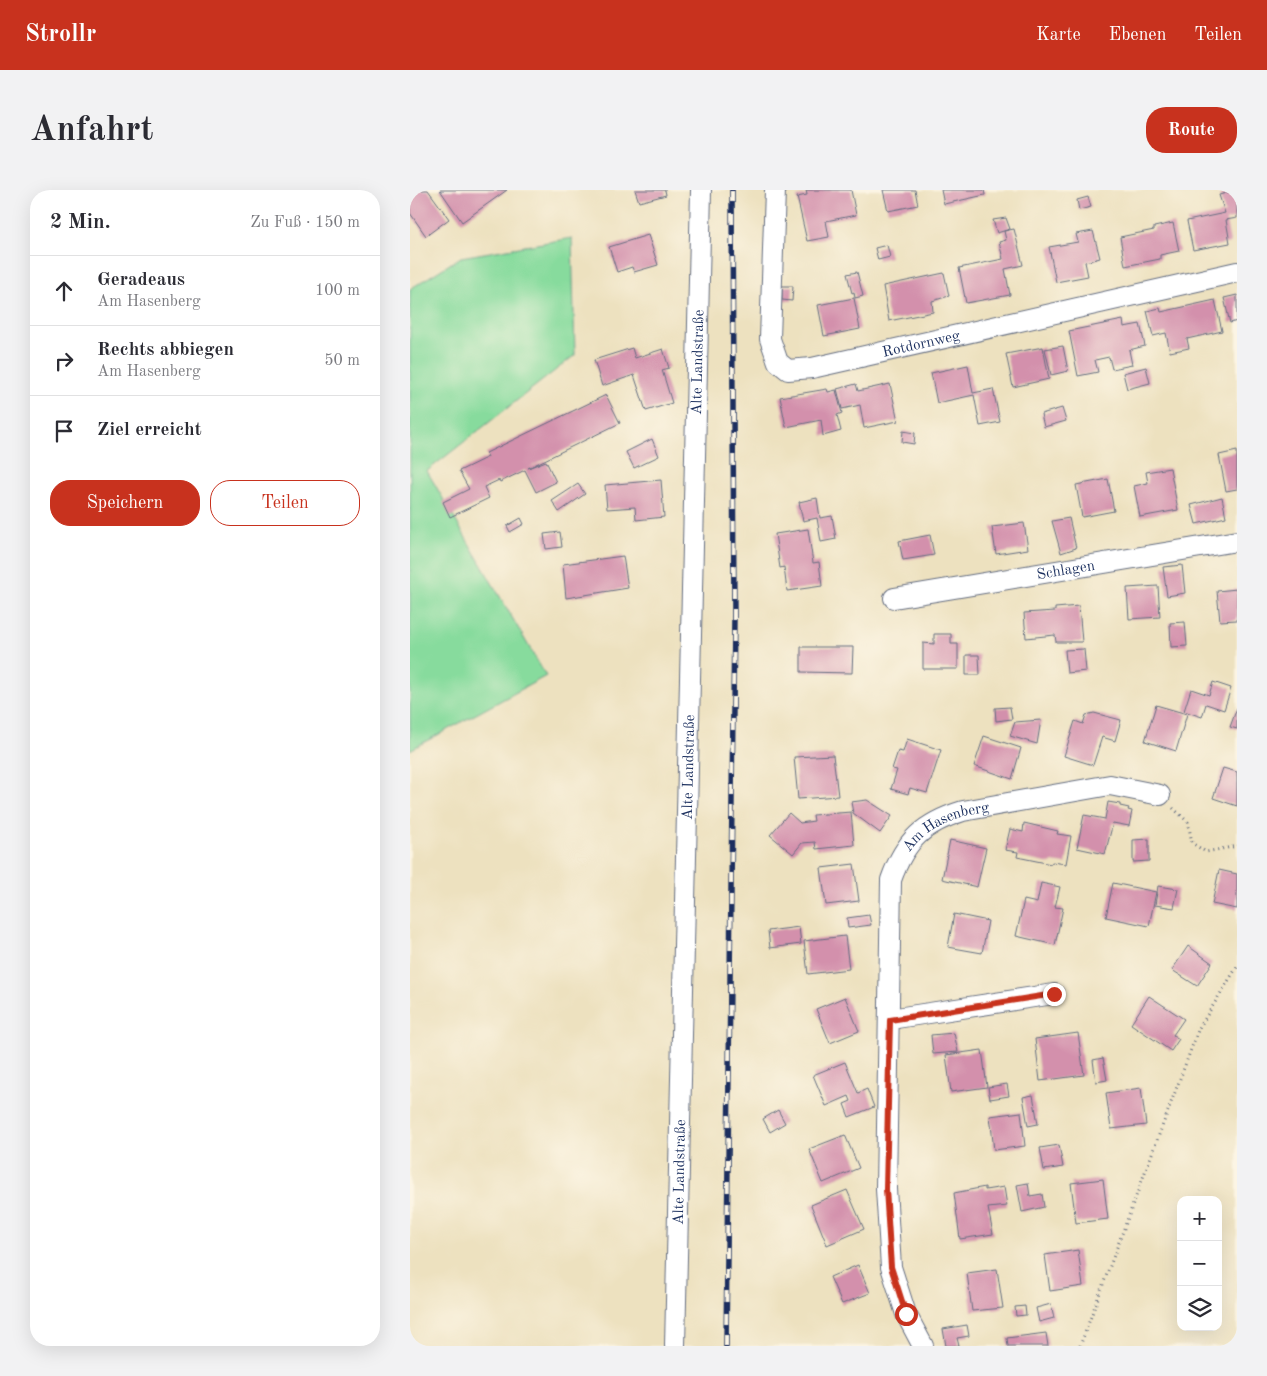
<!DOCTYPE html>
<html lang="de">
<meta charset="utf-8">
<style>
body{margin:0;font-family:"Old Standard TT",serif;background:#f2f2f3;color:#2b2b33}
.controls{position:absolute;right:15px;bottom:15px;display:grid;overflow:hidden;border-radius:10px;box-shadow:0 5px 20px #0002}
.controls button{width:45px;height:45px;display:grid;place-items:center;padding:0;border:0;border-bottom:1px solid #e1e1e2;background:#fff;color:#2b2b33;font:25px sans-serif}
.stop{position:absolute;width:15px;height:15px;margin:-11px;border:4px solid #c8321e;border-radius:50%;background:#fff}
.stop.end{background:#c8321e;border-color:#fff;box-shadow:0 1px 5px #0008}
.list{margin:0;padding:0;list-style:none}
h2{display:flex;justify-content:space-between;align-items:center;height:65px;margin:0;padding:0 20px;font-size:21px}
h2 small{font-size:16px;font-weight:400;color:#7c7c81}
.list li{display:grid;grid-template-columns:32px 1fr auto;gap:15px;align-items:center;box-sizing:border-box;height:70px;padding:0 20px;border-top:1px solid #e1e1e2}
.list b{display:block;font-size:19px;white-space:nowrap}
.list p{margin:0;font-size:16px;white-space:nowrap;color:#7c7c81}
.list em{font-size:16px;font-style:normal;color:#7c7c81}
.actions{display:flex;gap:10px;padding:15px 20px}
.actions a{flex:1;padding:11px 0;border:1px solid #c8321e;border-radius:20px;text-align:center;font-size:18px;color:#c8321e}
.actions .main{background:#c8321e;color:#fff}
.icon{flex:none;width:28px;height:28px;fill:none;stroke:currentColor;stroke-width:2;stroke-linecap:round;stroke-linejoin:round}
.map{position:relative;flex:none;width:827px;height:1156px;overflow:hidden;border-radius:20px}
header{display:flex;align-items:center;gap:30px;box-sizing:border-box;height:70px;padding:0 25px;background:#c8321e;color:#fff}
header strong{font-size:24px}
nav{display:flex;gap:28px;margin-inline-start:auto;font-size:18px}
.intro{display:flex;align-items:center;justify-content:space-between;box-sizing:border-box;height:120px;padding:0 30px}
h1{margin:0;font-size:35px}
.button{padding:12px 22px;border-radius:20px;background:#c8321e;color:#fff;font-size:18px;font-weight:700}
main{display:flex;gap:30px;padding:0 30px}
aside{flex:1;background:#fff;border-radius:20px;box-shadow:0 5px 20px #0002}
.map>svg:first-child{display:block}
</style>
<header>
<strong>Strollr</strong>
<nav><a>Karte</a><a>Ebenen</a><a>Teilen</a></nav>
</header>
<div class="intro"><h1>Anfahrt</h1><a class="button">Route</a></div>
<main>
<aside>
<h2>2 Min.<small>Zu Fuß · 150 m</small></h2>
<ul class="list">
<li><svg class="icon" aria-label="ahead" viewBox="0 0 24 24"><path d="M12 20V5M6 11l6-6 6 6"/></svg><div><b>Geradeaus</b><p>Am Hasenberg</p></div><em>100 m</em></li>
<li><svg class="icon" aria-label="right" viewBox="0 0 24 24"><path d="M7 20v-9h11M14 6l5 5-5 5"/></svg><div><b>Rechts abbiegen</b><p>Am Hasenberg</p></div><em>50 m</em></li>
<li><svg class="icon" aria-label="arrive" viewBox="0 0 24 24"><path d="M6 21V4h12l-3 4 3 4H6"/></svg><div><b>Ziel erreicht</b></div></li>
</ul>
<div class="actions"><a class="main">Speichern</a><a>Teilen</a></div>
</aside>
<div class="map">
<svg width="827" height="1156" viewBox="0 0 827 1156">
<rect width="100%" height="100%" fill="#fcf5e5"/>
<filter id="ink" filterUnits="userSpaceOnUse"><feTurbulence type="fractalNoise" baseFrequency=".02" numOctaves="2"/><feDisplacementMap in="SourceGraphic" scale="10" xChannelSelector="R" yChannelSelector="G"/><feConvolveMatrix kernelMatrix="1 2 1 2 8 2 1 2 1" color-interpolation-filters="sRGB"/></filter>
<filter id="wash" filterUnits="userSpaceOnUse"><feTurbulence type="fractalNoise" baseFrequency=".0096" numOctaves="4" result="noise"/><feDisplacementMap in="SourceGraphic" scale="20" xChannelSelector="R" yChannelSelector="G"/><feGaussianBlur stdDeviation="1.12" result="paint"/><feColorMatrix in="noise" values="0 0 0 0 0 0 0 0 0 0 0 0 0 0 0 0 0 1.4 0 .05"/><feComposite in="paint" operator="in"/></filter>
<g filter="url(#wash)">
<rect width="100%" height="100%" fill="#ede1bf"/>
<path fill="#87db9d" stroke="#51857e" d="M162 48 165 165 17 281 136 486 0 560V99L51 67Z"/>
<g id="blocks">
<path fill="#d390ac" d="M0 0H18L39 29 16 46 0 23Z
M30 0H97L52 32Z
M225 0H255L256 5 229 12Z
M396 0H441L446 25 416 31 419 47 397 51 387 7 397 5Z
M473 0H505L508 15 478 21Z
M531 0H574L575 5 534 14Z
M827 0V28L816 30 820 53 783 60 777 31 815 23 809 5Z
M678 7 681 17 669 20 667 10Z
M596 28 600 39 587 43 583 30Z
M763 33 769 61 750 65V69L715 76 710 47 744 40V37Z
M604 39 613 75 595 79 600 105 556 113 549 78 593 69 589 52 596 50 594 41Z
M683 41 690 68 675 72 678 86 646 92 639 57 668 52 666 44Z
M238 45 248 75 224 82 222 77 207 82 199 57Z
M477 55 480 67 468 70 465 58Z
M447 82 453 106 445 108 444 102 442 103 437 84Z
M534 83 539 106 522 111 523 122 479 131 473 96Z
M372 96H383L382 111 372 110Z
M827 105V131L820 133 814 108Z
M444 108 450 139 414 146 408 115Z
M805 110 812 141 777 149 779 158 760 162 756 143 743 146 737 121 750 118 751 122Z
M713 130 714 137 730 134 735 156 719 160 722 175 702 179 699 167 685 170 688 182 668 186 659 141Z
M653 156 658 181 641 185 635 159Z
M633 157 639 189 603 197 596 164Z
M222 158 225 168 253 159 259 178 252 180 262 213 236 221 224 185 192 196 184 170Z
M558 175 563 203 583 199 590 232 570 236 564 205 527 213 521 183Z
M736 177 740 193 717 199 713 183Z
M446 194 448 201 480 194 488 231 454 238 450 215 432 219 427 199Z
M417 199 418 202 426 200 432 223 427 225 431 241 413 246 411 230 376 237 370 207Z
M196 205 210 233 118 278 136 271 146 292 126 302 115 280 90 292 89 290 74 297 79 308 40 327 33 312 59 299 49 281 78 267 76 263Z
M652 218 656 231 634 237 631 224Z
M493 241 505 243 504 254 492 252Z
M242 249 249 266 224 278 216 262Z
M827 261V299L816 301 809 265Z
M760 278 768 320 730 327 724 296 738 293 736 282Z
M698 289 704 321 672 327 666 295Z
M251 290 254 327 226 330 225 317 197 319 195 295Z
M168 294 175 304 149 322 142 311Z
M812 307 816 327 786 334 781 315Z
M407 308 410 328 422 326 426 349 411 352 407 328 393 331 389 312Z
M111 328 114 334 100 342 97 336Z
M659 328 666 358 651 363 642 331Z
M614 333 618 359 586 364 582 337Z
M398 339 403 373 409 372 412 396 377 401 374 377 370 378 365 344Z
M150 342 152 357 136 359 134 344Z
M520 345 524 365 493 370 489 351Z
M213 366 218 398 156 408 153 374Z
M772 375 775 403 757 406 753 377Z
M748 396 750 427 719 429 717 398Z
M827 399V430L810 431 807 401Z
M669 416 672 452H646L645 445 616 448 614 423 645 421V418Z
M775 432 777 456 761 457 760 433Z
M524 444H541V454H548V479H513V453L524 454Z
M391 457H443L442 483 391 482Z
M674 459 676 481 657 483 655 460Z
M556 465H569L570 485H556Z
M803 492 821 498 814 520 796 514 792 527 774 521 781 499 799 505Z
M746 515 777 524 766 561 735 551Z
M600 517 602 529 586 531 585 518Z
M827 518V539L820 537Z
M684 523 711 530 705 551 692 547 683 575 654 566 665 531 673 534 676 525Z
M631 530 627 554 600 546 605 532Z
M574 546 611 558 602 589 564 576Z
M497 549 531 560 517 603 500 598 498 604 481 599 487 580 482 579 488 561 493 562Z
M423 565 428 606 388 609 384 567Z
M813 578 827 582V616L803 608Z
M457 610 482 626 470 643 443 623 441 612Z
M698 612 710 614V616L719 618 718 620 722 621 719 636 703 633 695 664 667 658 674 625 695 629Z
M441 622 444 655 406 659 405 652 392 653 383 664 360 645 379 623 390 633 404 631 403 625Z
M614 633 648 641 647 644 661 646 656 674 642 672 641 674 607 667 608 662 595 660 600 639 613 642Z
M739 649V671L723 672V650Z
M540 650 576 658 567 697 532 689Z
M444 674 449 711 416 715 411 678Z
M809 680 827 684V719L802 714Z
M631 693 650 697 645 717 653 718 645 755 606 746 614 710 627 713Z
M703 693 746 702 739 736 696 727Z
M748 696 768 699 764 718 745 715Z
M544 724 578 731 572 763 538 757Z
M459 725 461 735 438 738 437 728Z
M389 737 391 754 360 758 358 741Z
M435 746 439 779 398 784 394 751Z
M778 756 802 773 787 796 762 780Z
M739 806 774 829 763 845 769 849 761 861 721 834Z
M435 807 449 841 420 853 406 819Z
M544 843 548 862 523 864 521 845Z
M668 843 674 885 630 891 625 849Z
M572 860 577 897 541 902 536 865Z
M693 868 697 890 686 892 683 870Z
M435 872 448 903 457 899 464 917 439 927 434 914 441 911 439 906 416 916 403 885Z
M597 894 599 906 580 909 578 897Z
M731 898 736 935 701 939 696 903Z
M623 905 628 934 618 936 613 907Z
M368 920 375 933 360 942 353 929Z
M611 922 615 956 584 960 580 926Z
M435 945 449 978 413 993 399 959Z
M649 955 653 977 634 980 630 958Z
M693 989 698 1029 666 1033 661 993Z
M618 993 620 1006 632 1004 634 1017 612 1022 607 995Z
M575 997V1000L594 997 597 1016 578 1018 583 1044 550 1049 544 1003Z
M437 1000 454 1039 417 1055 401 1015Z
M668 1060 673 1096 640 1101 635 1065Z
M448 1075 460 1103 432 1114 420 1087Z
M587 1079 593 1118 562 1121 557 1083Z
M641 1114 644 1128 629 1132 626 1118Z
M615 1116 616 1125 606 1126 605 1117Z
M557 1135 559 1146 547 1148 549 1156H536L533 1139Z
M636 1143 638 1156H598L597 1148Z"/>
</g>
</g>
<g filter="url(#ink)">
<use href="#blocks" fill-opacity="0" stroke="#646d80" stroke-width="1"/>
<g fill="none" stroke-linecap="round" stroke-linejoin="round">
<g stroke="#646d80" stroke-width="22">
<g id="minor">
<path id="s1" d="M365 0 360 149 368 172 378 180 402 178 827 82"/>
<path id="s2" d="M484 408 827 351"/>
<path d="M480 829 644 804"/>
<path id="s3" d="M265 1156 291 0"/>
<path id="s4" d="M513 1156 496 1124 481 1077 476 999 481 690C495 650 514 633 553 621L700 595 750 605"/>
</g>
</g>
<path stroke="#646d80" stroke-width="3" stroke-dasharray="1 4" stroke-linecap="butt" d="M763 618 778 632 782 653 796 662 827 656
M670 1156 789 838 827 777"/>
<use href="#minor" stroke="#fff" stroke-width="20"/>
<g stroke="#1b2f5e" stroke-width="5.5">
<path id="rail" d="M316 1156 324 427 322 0"/>
</g>
<use href="#rail" stroke="#fcf5e5" stroke-width="4" stroke-dasharray="11" stroke-linecap="butt"/>
</g>
</g>
<g fill="none" stroke-linecap="round" stroke-linejoin="round" filter="url(#ink)">
<path stroke="#c8321e" stroke-width="6" d="M496 1124 481 1077 476 999 480 830 644 804"/>
</g>
<g text-anchor="middle" stroke-width="4" stroke-linejoin="round" paint-order="stroke">
<g font-size="15" fill="#1b2f5e" stroke="#fcf5e5">
<text dy="5" stroke="none"><textPath href="#s1" startOffset="322">Rotdornweg</textPath></text>
<text dy="5" stroke="none"><textPath href="#s3" startOffset="984">Alte Landstraße</textPath></text>
<text dy="5" stroke="none"><textPath href="#s2" startOffset="174">Schlagen</textPath></text>
<text dy="5" stroke="none"><textPath href="#s3" startOffset="579">Alte Landstraße</textPath></text>
<text dy="5" stroke="none"><textPath href="#s4" startOffset="555">Am Hasenberg</textPath></text>
<text dy="5" stroke="none"><textPath href="#s3" startOffset="174">Alte Landstraße</textPath></text>
</g>
</g>
</svg>
<div class="controls">
<button>+</button>
<button>−</button>
<button><svg class="icon" aria-label="layers" viewBox="0 0 24 24"><path d="M12 4l9 5-9 5-9-5zM3 14l9 5 9-5"/></svg></button>
</div>
<div class="stop" style="left:496px;top:1124px"></div>
<div class="stop end" style="left:644px;top:804px"></div>
</div>
</main>
